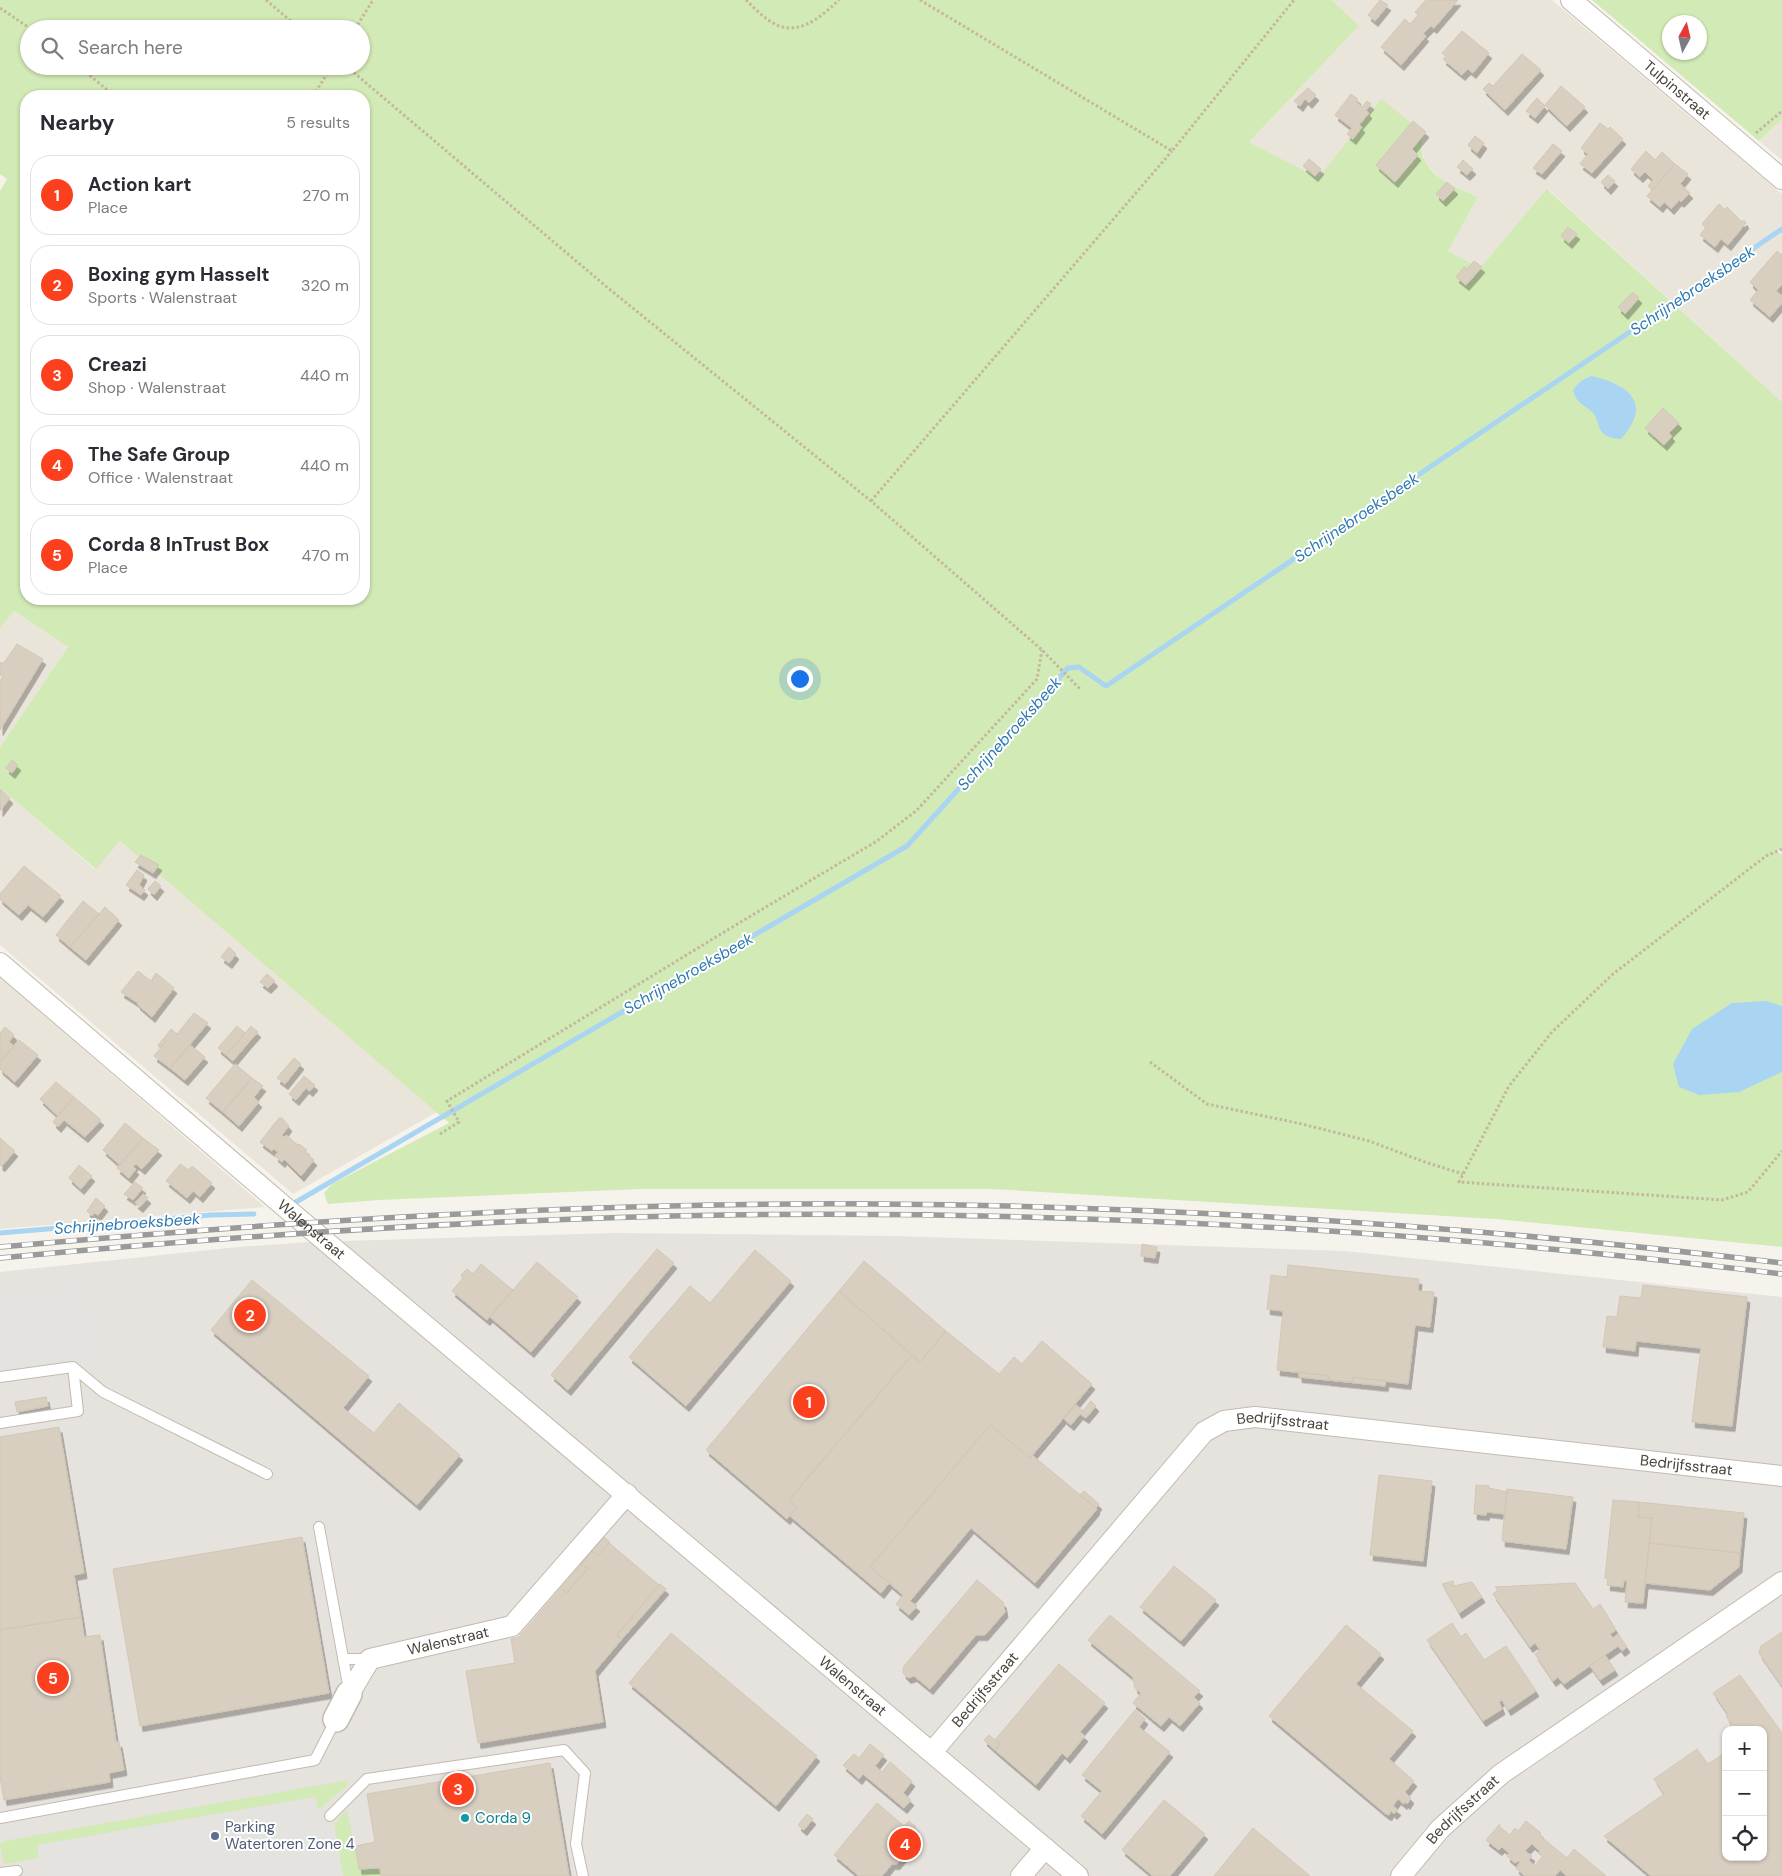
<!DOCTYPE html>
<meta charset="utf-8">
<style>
body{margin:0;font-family:"DM Sans",sans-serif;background:#f2f2f3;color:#2b2b33}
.controls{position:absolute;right:15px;bottom:15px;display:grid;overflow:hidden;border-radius:10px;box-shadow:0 1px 4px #0004}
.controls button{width:45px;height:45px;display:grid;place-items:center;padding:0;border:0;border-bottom:1px solid #e1e1e2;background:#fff;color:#2b2b33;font:25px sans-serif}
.compass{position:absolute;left:1662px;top:15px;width:45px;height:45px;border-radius:50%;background:#fff;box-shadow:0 1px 4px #0004;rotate:8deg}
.you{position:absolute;left:799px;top:678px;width:18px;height:18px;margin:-12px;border:4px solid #fff;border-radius:50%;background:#1a73e8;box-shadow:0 0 0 8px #1a73e833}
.badge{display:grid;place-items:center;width:32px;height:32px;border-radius:50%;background:#fc3f1d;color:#fff;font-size:16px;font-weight:700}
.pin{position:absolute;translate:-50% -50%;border:2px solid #fff;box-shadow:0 1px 5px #0006}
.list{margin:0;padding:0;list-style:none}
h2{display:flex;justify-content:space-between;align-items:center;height:65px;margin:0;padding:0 20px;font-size:21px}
h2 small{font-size:16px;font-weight:400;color:#7c7c81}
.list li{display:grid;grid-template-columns:32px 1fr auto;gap:15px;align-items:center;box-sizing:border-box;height:80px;margin:0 10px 10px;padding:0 10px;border:1px solid #e1e1e2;border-radius:20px}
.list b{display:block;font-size:19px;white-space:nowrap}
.list p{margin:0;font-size:16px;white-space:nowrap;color:#7c7c81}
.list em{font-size:16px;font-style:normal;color:#7c7c81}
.icon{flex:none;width:28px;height:28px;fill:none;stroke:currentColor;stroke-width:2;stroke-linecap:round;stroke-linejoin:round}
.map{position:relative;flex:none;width:1782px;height:1876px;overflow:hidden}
.search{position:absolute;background:#fff;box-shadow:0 1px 4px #0004;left:20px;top:20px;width:350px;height:55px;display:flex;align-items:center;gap:12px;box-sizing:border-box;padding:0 18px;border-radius:28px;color:#7c7c81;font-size:19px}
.panel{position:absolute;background:#fff;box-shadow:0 1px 4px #0004;left:20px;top:90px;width:350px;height:515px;border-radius:20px}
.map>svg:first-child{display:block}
</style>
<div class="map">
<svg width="1782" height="1876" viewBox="0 0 1782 1876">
<defs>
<filter id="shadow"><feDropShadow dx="3" dy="5.5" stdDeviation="0" flood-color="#0004"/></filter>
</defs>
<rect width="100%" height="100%" fill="#f6f3ec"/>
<path fill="#eae5da" d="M1332 0H1552L1782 194V402L1548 189 1480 268 1448 251 1478 197 1441 180 1426 164 1422 151 1424 133 1381 100 1318 179 1249 142 1359 26Z
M1782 119V160L1759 141Z
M14 611 68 647 0 747V629Z
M0 788 95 869 120 841 437 1112 293 1194 0 945Z
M0 977 265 1207 0 1229Z"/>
<path fill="#e6e2dd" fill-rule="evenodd" d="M613 1233 896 1236 1344 1251 1782 1297V1876H0V1272L238 1247 311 1242ZM1726 1730H1763V1857H1726Z"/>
<path fill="#d2eab5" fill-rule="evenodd" d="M0 0H1332L1359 26 1249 142 1318 178 1381 99 1424 133C1423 139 1421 147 1422 153 1428 179 1457 187 1478 197L1448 251 1480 268 1547 189 1782 402V847L1776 852 1782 854V1247L1496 1219 991 1189H641L379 1200 328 1204 324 1193 332 1184 449 1123 120 841 96 869 0 788V747L68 647 14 611 0 629V191L7 179 0 174ZM29 29H361V66H29ZM26 96H364V599H26Z
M1592 0H1782V119L1759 141ZM1670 22H1700V52H1670Z
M348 1780 347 1786 318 1810 315 1797 38 1845 39 1858 4 1864 0 1845V1843L10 1840Z
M347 1810 359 1869 380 1868 381 1876H343L334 1824Z"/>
<path fill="#e5e3e0" d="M91 1278 99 1363 0 1373V1287Z
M316 1797 320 1826 334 1824 343 1876H31L42 1874 37 1845Z"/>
<path fill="#a9d4f2" d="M1592 376C1629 385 1653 403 1621 439 1592 437 1603 421 1591 411 1581 403 1577 403 1573 390 1578 383 1584 378 1592 376Z
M1766 1001 1782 1006V1072L1739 1092 1699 1095 1679 1087 1673 1064 1692 1029 1732 1003Z"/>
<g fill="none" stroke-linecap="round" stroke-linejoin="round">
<path stroke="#a9d4f2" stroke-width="5" d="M296 1202 907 846 1068 668 1079 667 1106 686 1782 229
M0 1233 211 1215 254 1214"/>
</g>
<path fill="#d8cfc1" stroke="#d3c7b4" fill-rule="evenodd" filter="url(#shadow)" d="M1380 0 1388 5 1375 21 1368 15Z
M1426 0H1458L1434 28 1431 26 1423 34 1426 36 1401 65 1381 47 1405 19 1410 24 1418 15 1415 12Z
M1462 31 1489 53 1473 73 1468 69 1462 75 1443 59 1446 56 1442 53Z
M1522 54 1541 70 1505 110 1483 89 1489 83 1493 86Z
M1561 86 1585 107 1567 126 1545 105Z
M1308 88 1316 95 1309 103 1305 99 1300 106 1294 101Z
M1351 94 1358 99 1356 102 1362 107 1367 101 1371 104 1366 110 1369 113 1359 125 1362 127 1353 139 1347 134 1352 128 1335 115Z
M1537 98 1545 106 1535 118 1526 111Z
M1413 121 1426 132 1412 149 1418 155 1395 182 1376 165Z
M1600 123 1608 129 1610 127 1623 139 1592 173 1580 164 1588 154 1581 148Z
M1475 136 1484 143 1477 153 1468 145Z
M1553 144 1562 151 1542 174 1533 168Z
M1646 151 1655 160 1662 152 1675 164 1652 190 1648 186 1653 180 1645 172 1640 177 1631 169Z
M1309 159 1321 169 1315 176 1303 166Z
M1463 160 1473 169 1467 175 1457 167Z
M1675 164 1688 174 1680 184 1690 193 1681 202 1679 200 1671 209 1664 202 1660 207 1647 196Z
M1608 175 1615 181 1608 189 1601 182Z
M1447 182 1455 189 1443 201 1436 194Z
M1719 204 1725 210 1727 207 1742 222 1744 220 1746 223 1728 245 1721 239 1715 247 1700 235 1706 227 1702 224Z
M1568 227 1577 234 1569 243 1561 236Z
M1777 251 1782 255V285L1776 291 1782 296V303L1770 317 1750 300 1758 290 1750 282Z
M1474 261 1482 267 1466 285 1456 277 1464 267 1467 269Z
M1633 292 1639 298 1625 314 1618 307Z
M1663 408 1679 423 1669 433 1672 436 1664 445 1645 428Z
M17 644 43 659 0 730V681L3 676 0 675V664L1 662 3 664Z
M12 760 18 765 12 773 6 768Z
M0 789 10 798 0 811Z
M141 855 159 865 153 873 135 862Z
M24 866 61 896 43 917 28 905 19 915 0 899V894Z
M137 870 144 875 139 885 145 890 141 895 126 885Z
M155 881 161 886 154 895 148 889Z
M83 901 99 914 70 947 56 935Z
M105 907 119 920 86 960 70 947Z
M229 947 236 954 229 963 221 957Z
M138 971 151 981 156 973 174 988 152 1017 137 1004 138 1003 121 992Z
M267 974 275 981 268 988 260 982Z
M194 1013 208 1023 170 1068 154 1056 167 1040 164 1038 171 1029 177 1034Z
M237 1026 245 1033 226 1055 218 1048Z
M251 1026 258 1032 249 1042 243 1036Z
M5 1027 14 1035 9 1042 14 1046 0 1062V1033Z
M243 1036 249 1042 233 1061 226 1055Z
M164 1038 167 1040 160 1048 158 1045Z
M19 1040 38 1055 15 1082 0 1069V1062Z
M190 1045 205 1057 185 1080 170 1068Z
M294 1058 301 1064 285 1084 277 1078Z
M235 1064 252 1078 223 1112 206 1098Z
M304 1076 315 1085 310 1091 306 1088 296 1100 289 1094Z
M252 1078 263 1086 254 1097 259 1102 239 1126 223 1112Z
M56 1082 74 1097 58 1116 40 1099Z
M74 1097 101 1120 85 1137 64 1120 58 1127 53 1122Z
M279 1118H282L289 1126 282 1135 284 1137 286 1135 298 1145 299 1144 307 1150 305 1152 314 1160 301 1176 284 1159 282 1162 275 1156 278 1152 274 1149 272 1151 260 1142Z
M125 1123 143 1138 120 1165 103 1150Z
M0 1138 15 1151 2 1166 0 1165Z
M143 1138 159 1150 142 1169 136 1164 133 1167 136 1169 129 1178 117 1168Z
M180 1164 189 1170 192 1166 212 1183 200 1197 193 1191 187 1198 166 1181Z
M79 1165 92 1176 81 1189 69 1178Z
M135 1182 143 1188 133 1200 124 1194Z
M143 1194 148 1198 140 1207 135 1203Z
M96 1198 105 1206 98 1215 95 1213 92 1216 87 1211Z
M1142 1244 1157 1247 1155 1258 1141 1256Z
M657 1249 674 1263 568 1390 551 1375Z
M755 1250 791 1281 686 1406 629 1357 690 1286 710 1303Z
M864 1261 946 1331 920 1362 839 1291Z
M537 1262 578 1297 531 1352 490 1317Z
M481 1264 513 1290 487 1320 452 1291 463 1278 461 1275 467 1269 473 1274Z
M1288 1265 1419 1279 1418 1291 1434 1292 1430 1327 1415 1325 1408 1384 1353 1377V1382L1328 1380 1329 1376 1277 1370 1283 1311 1267 1309 1271 1275 1287 1277Z
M252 1280 369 1376 343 1408 374 1433 399 1403 460 1455 417 1505 211 1330Z
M1643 1285 1747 1297 1732 1426 1692 1422 1701 1348 1636 1341 1635 1351 1603 1347 1607 1316 1617 1317 1620 1296 1641 1298Z
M839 1291 912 1355 789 1500 797 1507 787 1519 706 1450Z
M946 1331 999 1374 1014 1357 1022 1364 1042 1341 1092 1384 1030 1458 990 1425 870 1567 889 1583 881 1593 790 1516 797 1507 789 1500 912 1355 920 1362Z
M1299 1372 1329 1376 1328 1380 1353 1382V1377L1386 1381 1385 1386 1299 1377Z
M46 1397 48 1406 17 1412 15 1402Z
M1091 1401 1096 1406 1086 1418 1080 1414 1071 1425 1064 1419 1076 1405 1083 1411Z
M990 1425 1030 1458 1032 1455 1097 1509 1035 1583 971 1528 910 1601 917 1606 909 1615 896 1604 903 1595 870 1567Z
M59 1427 84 1573 74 1575 81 1617 0 1630V1437Z
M1379 1475 1432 1481 1423 1561 1370 1555Z
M1476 1485 1489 1486V1488L1507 1492 1505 1514 1487 1512 1486 1515 1474 1514Z
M1507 1489 1573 1497 1566 1549 1502 1541Z
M1084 1491 1099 1504 1096 1508 1080 1495Z
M1613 1500 1639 1502 1638 1517 1652 1518 1643 1603 1625 1602 1627 1581 1624 1580 1623 1587 1607 1585 1608 1579 1605 1578Z
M1639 1502 1744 1513 1740 1553 1649 1543 1652 1518 1638 1517Z
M302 1537 329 1693 140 1726 113 1569Z
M604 1537 610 1542 598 1556 592 1551Z
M609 1543 659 1585 617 1635 622 1639 595 1671 603 1722 478 1743 466 1671 515 1663 511 1639 519 1637 561 1588 567 1593 588 1568 583 1565H581L593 1551 598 1556Z
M1649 1543 1740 1553 1739 1567 1710 1590 1645 1583Z
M592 1551 581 1565H583L588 1568 567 1593 561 1588Z
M1174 1566 1216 1600 1181 1641 1140 1607Z
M977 1580 1003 1602 1005 1612 985 1635H976L930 1689 914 1676 908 1678 903 1673 904 1666Z
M1453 1581 1454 1586 1472 1582 1482 1597 1459 1613 1442 1584Z
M1575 1583 1593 1609 1600 1604 1616 1630 1610 1634 1613 1638 1618 1634 1627 1647 1622 1651 1618 1646 1564 1684 1558 1677 1553 1681 1535 1654 1540 1650 1535 1643 1530 1647 1493 1594 1498 1590 1495 1587Z
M660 1584 666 1589 622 1639 617 1635Z
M1110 1615 1200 1691 1194 1697 1200 1703 1180 1726 1169 1717 1161 1726 1133 1703 1141 1693 1135 1688 1133 1677 1088 1640Z
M81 1617 84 1637 100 1635 116 1742H119L124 1770 109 1773 110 1782 4 1800 0 1777V1630Z
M1452 1623 1461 1637 1466 1633 1484 1660 1506 1646 1536 1691 1508 1710 1502 1700 1499 1702 1502 1709 1483 1721 1427 1640Z
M1346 1625 1381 1654 1356 1684 1413 1731 1389 1759 1414 1781 1405 1792 1411 1798 1407 1804 1405 1802 1404 1804 1398 1799 1393 1806 1398 1810 1394 1814 1391 1811 1389 1815 1386 1814 1269 1716Z
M1782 1632V1686L1759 1653 1761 1646Z
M671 1633 817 1756 776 1806 629 1683Z
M1605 1655 1615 1670 1600 1680 1590 1666Z
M1059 1664 1105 1703 1080 1732 1085 1736 1067 1758 1062 1753 1036 1785 995 1750 1000 1744 995 1740Z
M1740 1675 1782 1733V1876H1651L1604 1836 1664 1794 1654 1779 1697 1749 1708 1764 1726 1752V1857H1763V1730H1731L1729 1727 1732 1725 1726 1716 1728 1714 1713 1693Z
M1135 1710 1145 1719 1139 1727 1170 1752 1102 1834 1081 1816 1102 1791 1082 1775Z
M989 1735 1000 1744 995 1750 984 1740Z
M870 1744 884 1755 875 1766 882 1772 890 1762 912 1781 903 1793 911 1800 904 1808 863 1774 859 1779 843 1765 854 1754 859 1758Z
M550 1763 569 1876H381L380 1868 359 1869 355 1846 375 1842 367 1794Z
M1164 1800 1205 1834 1170 1876H1153L1122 1850Z
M877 1803 904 1826 909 1821 916 1827 912 1832 915 1835 910 1842V1848L897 1864H892L882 1876H859L834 1855Z
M807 1814 813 1819 804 1830 798 1825Z
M1526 1821 1541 1833 1539 1835 1567 1858 1574 1849 1606 1876H1567L1560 1870 1555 1876H1525L1516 1868 1520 1862 1518 1861 1515 1863 1507 1856 1509 1853 1502 1847 1499 1850 1486 1840 1500 1824 1499 1826 1510 1835 1515 1828 1518 1831ZM1532 1844 1540 1851 1539 1853 1543 1856 1535 1866 1529 1860 1532 1856 1525 1851Z
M1253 1828 1310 1876H1214Z"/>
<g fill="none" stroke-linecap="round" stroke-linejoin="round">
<g stroke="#c2bbae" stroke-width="12">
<path id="service" d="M73 1367 103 1392 267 1474
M0 1377 73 1367 78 1411 0 1423
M319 1527 349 1690
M343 1659H370
M330 1816 367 1779 564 1750 585 1773 576 1844 583 1876
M0 1818 315 1760 336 1719
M0 1873 17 1871"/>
</g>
<g stroke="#c2bbae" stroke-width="22">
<g id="minor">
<path id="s1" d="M1571 0 1782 179"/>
<path id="s2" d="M0 963 286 1208 1078 1876"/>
<path id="s3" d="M349 1694 370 1659 512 1626 627 1494"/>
<path id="s4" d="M932 1752 1204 1432 1224 1421 1255 1417 1782 1476"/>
<path d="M1021 1876 1045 1848"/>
<path id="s5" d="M1401 1876 1440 1829 1501 1774 1782 1582"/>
</g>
</g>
<g stroke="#c2bbae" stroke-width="28">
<path id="tertiary" d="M336 1719 349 1694"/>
</g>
<path stroke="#c4b79f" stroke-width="3" stroke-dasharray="2.5 2.5" stroke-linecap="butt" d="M266 0 300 29
M746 0C754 8 763 17 773 23 798 38 822 16 839 0
M920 0 1172 151 1294 0
M0 8 31 29
M355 29 373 0
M78 66 115 96
M346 66 608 288 871 501 1042 650 1080 689
M313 96 332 66
M1756 133 1782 111
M871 501 1172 151
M1782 849 1766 856 1613 974 1552 1032 1509 1086 1459 1182 1722 1200 1748 1192 1782 1151
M1150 1062 1207 1104 1302 1124 1369 1141 1425 1162 1463 1174
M440 1134 459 1122 447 1101 739 923 877 841 917 810 1037 679 1042 650"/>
<use href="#service" stroke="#fff" stroke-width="10"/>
<use href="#minor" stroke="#fff" stroke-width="20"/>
<use href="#tertiary" stroke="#fff" stroke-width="25"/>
<g stroke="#9a9a9a" stroke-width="5.5">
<path id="rail" d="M0 1247C292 1221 585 1202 878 1204 1180 1206 1482 1227 1782 1263
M0 1258C241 1235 483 1219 725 1215 1078 1210 1432 1231 1782 1274"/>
</g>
<use href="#rail" stroke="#fff" stroke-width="4" stroke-dasharray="11" stroke-linecap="butt"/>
</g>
<circle fill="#0f9aa8" stroke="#fff" stroke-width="2" cx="465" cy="1818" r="5"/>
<circle fill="#5c6f8a" stroke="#fff" stroke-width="2" cx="215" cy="1836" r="5"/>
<g text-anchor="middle" stroke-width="4" stroke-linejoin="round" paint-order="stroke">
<g font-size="15" fill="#4b4439" stroke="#fff">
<text dy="5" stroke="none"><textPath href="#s1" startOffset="139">Tulpinstraat</textPath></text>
<text dy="5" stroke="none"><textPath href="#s2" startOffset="410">Walenstraat</textPath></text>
<text dy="5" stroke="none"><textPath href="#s4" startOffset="502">Bedrijfsstraat</textPath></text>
<text dy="5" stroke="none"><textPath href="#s4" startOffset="908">Bedrijfsstraat</textPath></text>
<text dy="5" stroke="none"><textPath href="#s3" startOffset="121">Walenstraat</textPath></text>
<text dy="5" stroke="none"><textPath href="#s2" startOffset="1118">Walenstraat</textPath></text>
<text dy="5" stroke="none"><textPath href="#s4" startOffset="82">Bedrijfsstraat</textPath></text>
<text dy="5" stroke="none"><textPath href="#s5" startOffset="91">Bedrijfsstraat</textPath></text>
</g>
<g font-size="15" fill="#0d838f" stroke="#fff" text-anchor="start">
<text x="475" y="1823">Corda 9</text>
</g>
<g font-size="15" fill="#4e5e75" stroke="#fff" text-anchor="start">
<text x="225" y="1832">Parking<tspan x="225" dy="17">Watertoren Zone 4</tspan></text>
</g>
<g font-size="16" font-style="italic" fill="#2e7ab2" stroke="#fff">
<text transform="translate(1692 290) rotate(-34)" y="6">Schrijnebroeksbeek</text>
<text transform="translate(1356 517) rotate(-34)" y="6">Schrijnebroeksbeek</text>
<text transform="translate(1009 733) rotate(-48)" y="6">Schrijnebroeksbeek</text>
<text transform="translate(688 973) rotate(-30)" y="6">Schrijnebroeksbeek</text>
<text transform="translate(127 1223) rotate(-4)" y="6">Schrijnebroeksbeek</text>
</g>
</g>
</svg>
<div class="controls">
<button>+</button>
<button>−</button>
<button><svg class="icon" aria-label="locate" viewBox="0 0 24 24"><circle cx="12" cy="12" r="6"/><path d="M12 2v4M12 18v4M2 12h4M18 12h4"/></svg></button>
</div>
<svg class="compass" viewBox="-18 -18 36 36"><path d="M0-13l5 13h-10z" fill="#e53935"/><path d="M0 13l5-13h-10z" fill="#7c7c81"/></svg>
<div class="you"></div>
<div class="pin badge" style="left:809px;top:1402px">1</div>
<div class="pin badge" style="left:250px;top:1315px">2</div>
<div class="pin badge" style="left:458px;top:1789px">3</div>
<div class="pin badge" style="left:905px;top:1844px">4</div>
<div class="pin badge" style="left:53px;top:1678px">5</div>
<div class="search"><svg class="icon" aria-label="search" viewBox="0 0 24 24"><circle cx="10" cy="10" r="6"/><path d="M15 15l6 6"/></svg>Search here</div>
<section class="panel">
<h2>Nearby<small>5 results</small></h2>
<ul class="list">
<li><span class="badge">1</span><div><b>Action kart</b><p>Place</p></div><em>270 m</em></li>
<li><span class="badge">2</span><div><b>Boxing gym Hasselt</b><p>Sports · Walenstraat</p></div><em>320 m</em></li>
<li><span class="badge">3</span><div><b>Creazi</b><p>Shop · Walenstraat</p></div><em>440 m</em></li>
<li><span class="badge">4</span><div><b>The Safe Group</b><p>Office · Walenstraat</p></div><em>440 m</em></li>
<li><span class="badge">5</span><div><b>Corda 8 InTrust Box</b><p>Place</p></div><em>470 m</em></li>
</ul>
</section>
</div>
